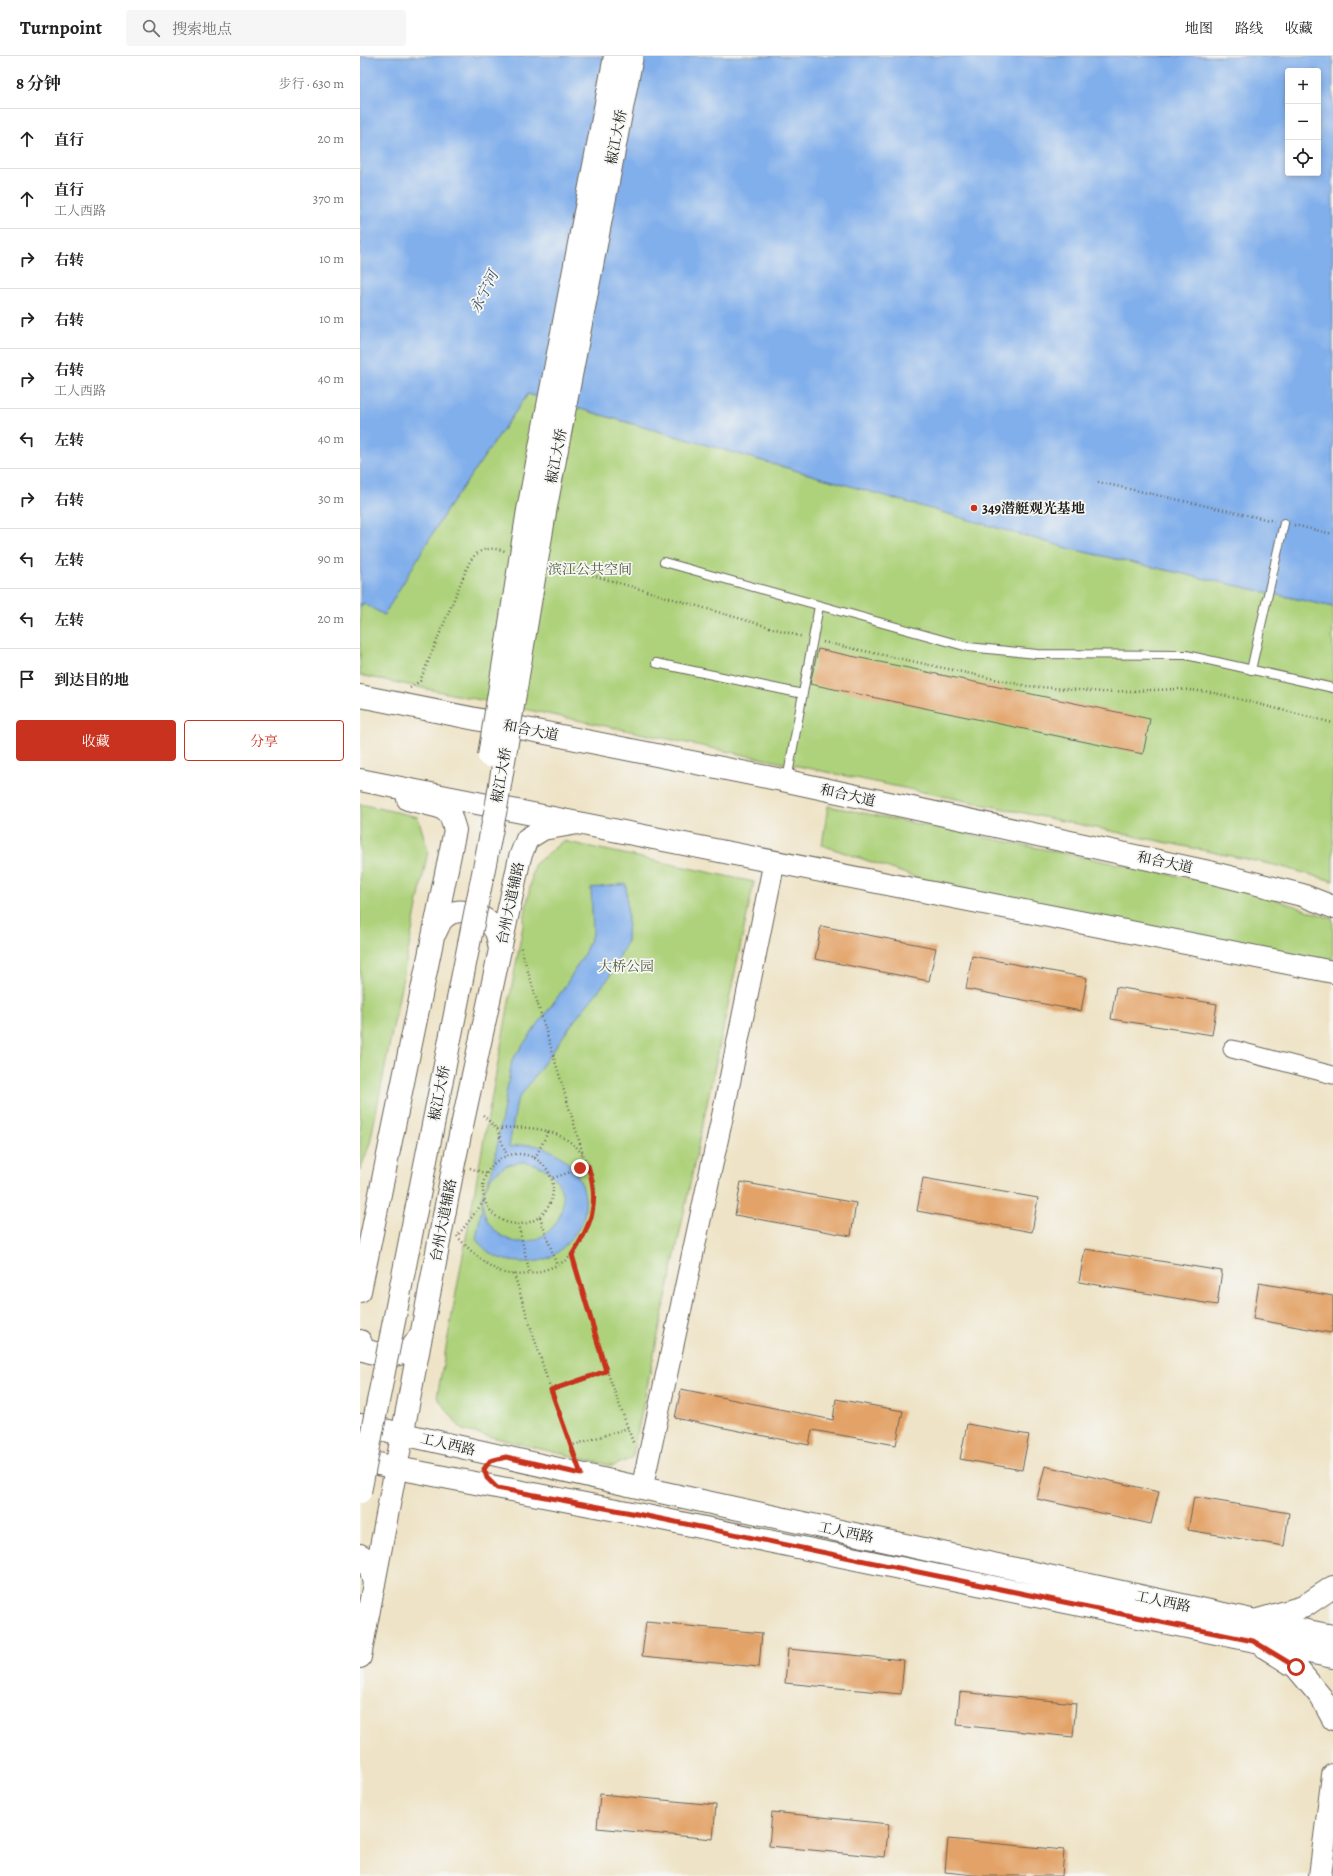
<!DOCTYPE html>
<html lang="zh">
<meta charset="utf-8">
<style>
body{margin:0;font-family:Alegreya,"Noto Serif SC",serif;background:#f6f6f6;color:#222}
.controls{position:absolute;right:12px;top:12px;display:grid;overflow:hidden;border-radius:4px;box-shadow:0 2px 6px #0003}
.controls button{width:36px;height:36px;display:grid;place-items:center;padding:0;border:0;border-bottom:1px solid #e0e0e0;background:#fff;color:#222;font:20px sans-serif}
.stop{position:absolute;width:12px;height:12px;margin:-9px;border:3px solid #c8321e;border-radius:50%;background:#fff}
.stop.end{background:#c8321e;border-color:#fff;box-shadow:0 1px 4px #0008}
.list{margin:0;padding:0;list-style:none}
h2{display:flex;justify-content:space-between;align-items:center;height:52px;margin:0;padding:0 16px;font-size:17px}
h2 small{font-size:13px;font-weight:400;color:#767676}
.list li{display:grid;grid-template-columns:26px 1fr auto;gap:12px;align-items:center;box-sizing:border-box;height:60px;padding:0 16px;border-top:1px solid #e0e0e0}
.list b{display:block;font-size:15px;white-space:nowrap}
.list p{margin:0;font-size:13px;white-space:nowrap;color:#767676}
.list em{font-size:13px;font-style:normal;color:#767676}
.actions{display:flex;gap:8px;padding:12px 16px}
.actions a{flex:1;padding:9px 0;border:1px solid #c8321e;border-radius:4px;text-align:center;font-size:14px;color:#c8321e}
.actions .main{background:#c8321e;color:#fff}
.icon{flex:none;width:22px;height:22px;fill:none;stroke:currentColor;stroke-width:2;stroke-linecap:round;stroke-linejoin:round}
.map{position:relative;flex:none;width:973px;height:1820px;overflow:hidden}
header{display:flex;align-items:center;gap:24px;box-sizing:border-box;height:56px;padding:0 20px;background:#fff;border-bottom:1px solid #e0e0e0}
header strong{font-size:19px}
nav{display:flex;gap:22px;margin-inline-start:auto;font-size:14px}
.search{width:280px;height:36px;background:#f6f6f6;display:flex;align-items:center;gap:10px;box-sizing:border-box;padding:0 14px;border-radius:4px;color:#767676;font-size:15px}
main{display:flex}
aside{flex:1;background:#fff}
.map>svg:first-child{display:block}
</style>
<header>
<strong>Turnpoint</strong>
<div class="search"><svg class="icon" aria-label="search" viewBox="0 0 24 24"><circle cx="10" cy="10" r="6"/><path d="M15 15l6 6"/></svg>搜索地点</div>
<nav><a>地图</a><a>路线</a><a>收藏</a></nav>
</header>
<main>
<aside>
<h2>8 分钟<small>步行 · 630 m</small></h2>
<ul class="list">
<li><svg class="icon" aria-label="ahead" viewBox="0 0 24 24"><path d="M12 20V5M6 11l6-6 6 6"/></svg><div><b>直行</b></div><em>20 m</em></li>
<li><svg class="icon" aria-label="ahead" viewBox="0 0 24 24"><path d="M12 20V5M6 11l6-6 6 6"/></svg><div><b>直行</b><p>工人西路</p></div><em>370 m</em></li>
<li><svg class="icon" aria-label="right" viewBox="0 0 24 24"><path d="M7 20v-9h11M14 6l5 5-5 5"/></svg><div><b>右转</b></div><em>10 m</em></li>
<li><svg class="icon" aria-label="right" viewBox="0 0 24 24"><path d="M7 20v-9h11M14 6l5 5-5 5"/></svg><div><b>右转</b></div><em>10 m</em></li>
<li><svg class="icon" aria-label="right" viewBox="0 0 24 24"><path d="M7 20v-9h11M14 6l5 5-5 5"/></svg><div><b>右转</b><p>工人西路</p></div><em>40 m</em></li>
<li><svg class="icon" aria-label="left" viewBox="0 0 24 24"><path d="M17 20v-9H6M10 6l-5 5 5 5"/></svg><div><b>左转</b></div><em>40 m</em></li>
<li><svg class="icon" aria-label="right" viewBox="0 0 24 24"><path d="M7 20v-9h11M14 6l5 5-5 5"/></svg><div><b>右转</b></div><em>30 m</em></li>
<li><svg class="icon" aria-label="left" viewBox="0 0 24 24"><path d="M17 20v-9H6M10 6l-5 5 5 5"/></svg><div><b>左转</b></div><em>90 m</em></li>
<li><svg class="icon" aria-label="left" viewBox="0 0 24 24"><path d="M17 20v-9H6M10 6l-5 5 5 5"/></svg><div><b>左转</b></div><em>20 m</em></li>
<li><svg class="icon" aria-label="arrive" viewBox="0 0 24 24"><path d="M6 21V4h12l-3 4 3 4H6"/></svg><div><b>到达目的地</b></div></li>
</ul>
<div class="actions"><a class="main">收藏</a><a>分享</a></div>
</aside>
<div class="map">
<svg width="973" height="1820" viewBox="0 0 973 1820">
<rect width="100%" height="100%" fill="#f6f6f2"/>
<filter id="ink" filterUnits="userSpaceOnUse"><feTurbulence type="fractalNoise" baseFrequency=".025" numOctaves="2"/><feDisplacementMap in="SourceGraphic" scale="8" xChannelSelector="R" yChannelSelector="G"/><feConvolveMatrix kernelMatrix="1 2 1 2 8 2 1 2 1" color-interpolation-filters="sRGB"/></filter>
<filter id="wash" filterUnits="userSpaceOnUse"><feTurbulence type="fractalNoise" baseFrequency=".012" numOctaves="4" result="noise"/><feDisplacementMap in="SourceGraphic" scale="16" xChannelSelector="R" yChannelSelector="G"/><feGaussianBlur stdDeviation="0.9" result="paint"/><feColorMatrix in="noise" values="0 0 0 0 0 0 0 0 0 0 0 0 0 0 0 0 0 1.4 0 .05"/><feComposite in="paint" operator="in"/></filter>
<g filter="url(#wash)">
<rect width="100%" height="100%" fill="#eee3c6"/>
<path fill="#aed27c" stroke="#65774c" d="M168 338 711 493 973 551V825L919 810 0 619V552L3 547 24 558 86 455Z
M0 748 58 761 68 795 10 1087 0 1115Z
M468 750 833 823 905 840 973 863V906L581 830 462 789Z
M203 785 394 826 272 1402 253 1410 102 1374 77 1341 174 809Z"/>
<path fill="#81afeb" stroke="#4e6684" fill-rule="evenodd" d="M0 0H973V551L711 493 168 338 86 455 24 559 3 547 0 552ZM928 15H958V117H928Z
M266 828 268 861 267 886 248 923 214 965 157 1045 149 1091C156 1090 165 1088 173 1089 208 1094 235 1131 222 1166 219 1173 213 1180 208 1186 195 1201 183 1207 163 1206 142 1206 128 1199 116 1183L122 1151V1140L132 1115 136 1096 152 1004 204 932 224 898 233 876 231 832ZM163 1106C172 1108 180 1109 188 1115 219 1141 197 1187 159 1186 153 1186 147 1183 142 1180 107 1157 123 1108 163 1106Z"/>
<g id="blocks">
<path fill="#e3a368" d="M458 593 790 663 783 698 450 628Z
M461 870 576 892 569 925 455 903Z
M612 900 727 922 721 955 606 933Z
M756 931 857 948 852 979 751 963Z
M563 1122 678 1142 672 1176 557 1155Z
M381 1126 496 1147 491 1180 375 1159Z
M725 1193 862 1215 857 1249 719 1226Z
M899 1227 973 1240V1268L971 1277 893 1263Z
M321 1333 473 1364 476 1343 543 1355 536 1389 452 1374 449 1389 315 1362Z
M607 1368 669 1379 662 1414 600 1403Z
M685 1410 799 1436 791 1468 677 1443Z
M834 1441 929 1457 924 1490 828 1474Z
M286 1566 402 1577 399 1611 282 1600Z
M428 1593 544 1604 541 1638 425 1627Z
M600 1636 716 1647 713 1681 597 1669Z
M240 1738 356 1749 353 1783 237 1772Z
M412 1756 529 1768 525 1801 409 1790Z
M588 1783 704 1794 702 1820H624L585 1816Z"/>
</g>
</g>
<g filter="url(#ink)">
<use href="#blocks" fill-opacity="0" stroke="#666258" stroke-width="1"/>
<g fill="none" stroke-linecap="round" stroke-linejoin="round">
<g stroke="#666258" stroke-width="10">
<path id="service" d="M304 506 608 591 677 598 826 599 973 632
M296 607 443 638
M891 614 924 467
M427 724 459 550"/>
</g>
<g stroke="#666258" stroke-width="19">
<path id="minor" d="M872 993 973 1019"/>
</g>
<g stroke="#666258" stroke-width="23">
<path id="tertiary" d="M282 1432 364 1053 414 807"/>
</g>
<g stroke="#666258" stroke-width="24">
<path id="secondary" d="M75 877C78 872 80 864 85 861 99 848 129 860 136 876 138 881 139 888 140 894
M0 1235 95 774 90 758 80 751 48 743
M0 1285 4 1294C19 1299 36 1303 50 1293 55 1289 58 1282 62 1277
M43 1378 282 1432 896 1565 973 1580
M37 1412 277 1458 973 1601
M0 1499 9 1505 14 1528
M898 1564 943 1551 973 1531
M906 1592 936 1611 961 1641 973 1663
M0 1601 94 1107 160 801 167 783 183 773 218 767
M960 1820 973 1719"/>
</g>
<g stroke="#666258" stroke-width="24">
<path id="primary" d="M0 640 427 725 849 816 942 839 973 851
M0 724 973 916
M0 1369 43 1378
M0 1404 37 1412"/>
</g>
<path stroke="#666258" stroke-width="2.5" stroke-dasharray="1 3" stroke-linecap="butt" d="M738 426 914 465
M934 469 973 478
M194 508 443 581
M463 586 667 630 743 636 818 633 851 636 973 667
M50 632 60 625 109 507C117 493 130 490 145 495
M123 1059 137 1073 147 1099
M137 1073C167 1069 203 1072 222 1098
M123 1133a35 35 0 1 1 70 0a35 35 0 1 1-70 0Z
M175 1102 188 1076
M110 1112 127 1118
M193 1122 228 1110
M180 1161 197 1210
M158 1168 170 1218
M99 1178 124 1145
M97 1180C108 1193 124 1208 139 1215 153 1221 171 1219 184 1214 194 1211 203 1207 211 1200 227 1186 238 1147 234 1126 232 1118 227 1109 224 1101L160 889
M212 1199 247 1315 274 1389
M154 1218 191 1335 214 1398
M191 1335 247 1315
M210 1390 268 1372"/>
<use href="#service" stroke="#fff" stroke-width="8"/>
<use href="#minor" stroke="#fff" stroke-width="17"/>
<use href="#tertiary" stroke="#fff" stroke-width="21"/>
<use href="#secondary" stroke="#fff" stroke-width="22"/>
<use href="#primary" stroke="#fff" stroke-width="22"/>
<g stroke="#666258" stroke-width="24" stroke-linecap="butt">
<path id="primary-bridge" d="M129 700 168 454 255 0
M0 1436 137 747 185 456 272 0"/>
</g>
<use href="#primary-bridge" stroke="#fff" stroke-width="22"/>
</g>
</g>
<g fill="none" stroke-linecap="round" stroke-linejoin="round" filter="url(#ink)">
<path stroke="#c8321e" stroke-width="5" d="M220 1112 228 1110C240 1146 232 1168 212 1199L246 1315 191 1334 221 1418 146 1401 130 1405 124 1413 127 1422 137 1432 277 1458 893 1585 936 1611"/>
</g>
<circle fill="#c8321e" stroke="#f6f6f2" stroke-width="1.5" cx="614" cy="452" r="4"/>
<g text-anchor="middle" stroke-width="3.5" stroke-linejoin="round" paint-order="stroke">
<g font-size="14" fill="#1c1c1c" stroke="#f6f6f2">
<text transform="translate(256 81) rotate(-79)" y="5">椒江大桥</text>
<text transform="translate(196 400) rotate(-79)" y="5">椒江大桥</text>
<text transform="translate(171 674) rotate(11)" y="5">和合大道</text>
<text transform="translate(141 719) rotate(-80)" y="5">椒江大桥</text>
<text transform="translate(488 739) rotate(13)" y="5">和合大道</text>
<text transform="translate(805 806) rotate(12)" y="5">和合大道</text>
<text transform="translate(150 847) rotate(-78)" y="5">台州大道辅路</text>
<text transform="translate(79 1037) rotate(-79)" y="5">椒江大桥</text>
<text transform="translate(83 1164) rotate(-79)" y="5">台州大道辅路</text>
<text transform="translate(88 1388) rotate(13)" y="5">工人西路</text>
<text transform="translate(486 1476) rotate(12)" y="5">工人西路</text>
<text transform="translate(803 1545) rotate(12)" y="5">工人西路</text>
</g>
<g font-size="14" font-weight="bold" fill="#1c1c1c" stroke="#f6f6f2" text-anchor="start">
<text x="622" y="457">349潜艇观光基地</text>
</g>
<g font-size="14" fill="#4f5c3e" stroke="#f6f6f2">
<text x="230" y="518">滨江公共空间</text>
<text x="266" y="915">大桥公园</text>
</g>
<g font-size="15" font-style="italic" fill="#44576f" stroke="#f6f6f2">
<text transform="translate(124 236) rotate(-63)" y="5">永宁河</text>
</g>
</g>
</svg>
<div class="controls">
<button>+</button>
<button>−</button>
<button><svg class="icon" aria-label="locate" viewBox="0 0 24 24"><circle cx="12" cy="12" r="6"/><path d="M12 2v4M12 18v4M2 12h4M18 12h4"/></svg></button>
</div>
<div class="stop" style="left:936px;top:1611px"></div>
<div class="stop end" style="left:220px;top:1112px"></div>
</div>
</main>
